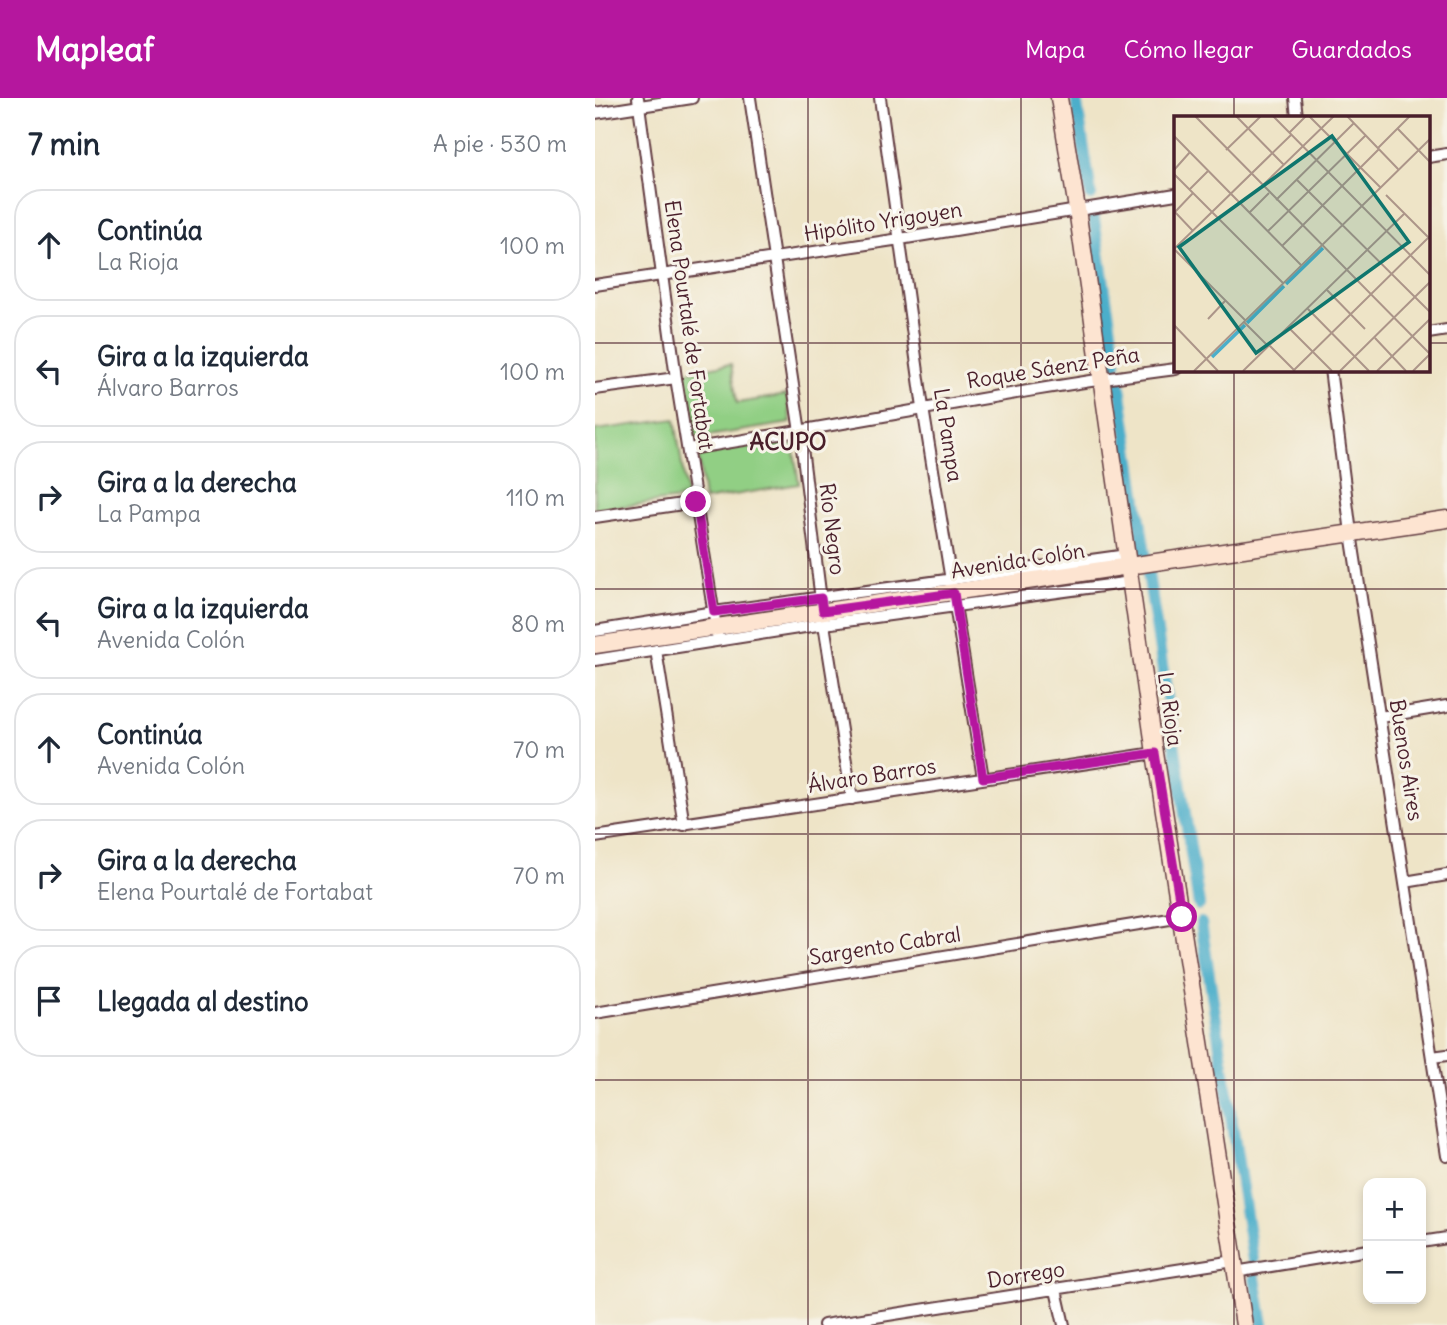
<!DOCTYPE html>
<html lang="es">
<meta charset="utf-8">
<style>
body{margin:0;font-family:Delius,sans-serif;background:#f6f6f7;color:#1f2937}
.controls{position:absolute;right:21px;bottom:21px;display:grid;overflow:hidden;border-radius:14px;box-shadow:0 4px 10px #0003}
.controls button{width:63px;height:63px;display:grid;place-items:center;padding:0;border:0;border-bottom:2px solid #e0e1e3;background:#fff;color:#1f2937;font:35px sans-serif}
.stop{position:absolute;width:21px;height:21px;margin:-16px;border:5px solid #b5179e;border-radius:50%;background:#fff}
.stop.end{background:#b5179e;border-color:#fff;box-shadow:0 2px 7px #0008}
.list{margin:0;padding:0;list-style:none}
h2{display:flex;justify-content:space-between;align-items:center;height:91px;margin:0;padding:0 28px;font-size:30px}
h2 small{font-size:23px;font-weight:400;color:#747a83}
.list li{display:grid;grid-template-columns:46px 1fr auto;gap:21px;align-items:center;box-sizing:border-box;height:112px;margin:0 14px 14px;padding:0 14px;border:2px solid #e0e1e3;border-radius:28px}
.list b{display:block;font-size:26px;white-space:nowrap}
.list p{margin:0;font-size:23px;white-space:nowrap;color:#747a83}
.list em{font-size:23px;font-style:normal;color:#747a83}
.icon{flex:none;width:38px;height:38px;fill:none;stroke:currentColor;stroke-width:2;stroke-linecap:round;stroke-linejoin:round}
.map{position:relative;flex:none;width:852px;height:1227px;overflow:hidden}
header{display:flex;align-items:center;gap:42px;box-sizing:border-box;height:98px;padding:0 35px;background:#b5179e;color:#fff}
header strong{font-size:33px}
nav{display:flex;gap:38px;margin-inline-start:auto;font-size:24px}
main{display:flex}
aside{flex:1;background:#fff}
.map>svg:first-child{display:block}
</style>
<header>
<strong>Mapleaf</strong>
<nav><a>Mapa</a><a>Cómo llegar</a><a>Guardados</a></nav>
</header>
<main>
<aside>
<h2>7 min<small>A pie · 530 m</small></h2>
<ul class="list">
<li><svg class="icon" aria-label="ahead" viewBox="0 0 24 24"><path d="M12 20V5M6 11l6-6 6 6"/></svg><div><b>Continúa</b><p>La Rioja</p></div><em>100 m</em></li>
<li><svg class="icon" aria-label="left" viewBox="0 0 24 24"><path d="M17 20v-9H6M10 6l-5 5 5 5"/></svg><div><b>Gira a la izquierda</b><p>Álvaro Barros</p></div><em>100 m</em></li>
<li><svg class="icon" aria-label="right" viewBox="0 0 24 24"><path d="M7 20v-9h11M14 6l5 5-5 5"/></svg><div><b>Gira a la derecha</b><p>La Pampa</p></div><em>110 m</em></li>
<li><svg class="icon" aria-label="left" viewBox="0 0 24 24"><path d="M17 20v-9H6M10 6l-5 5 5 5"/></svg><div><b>Gira a la izquierda</b><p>Avenida Colón</p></div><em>80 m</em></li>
<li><svg class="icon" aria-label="ahead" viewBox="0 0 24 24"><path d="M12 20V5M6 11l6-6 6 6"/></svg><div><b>Continúa</b><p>Avenida Colón</p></div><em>70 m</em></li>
<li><svg class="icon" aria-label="right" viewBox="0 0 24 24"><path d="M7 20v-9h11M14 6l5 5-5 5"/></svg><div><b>Gira a la derecha</b><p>Elena Pourtalé de Fortabat</p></div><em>70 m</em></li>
<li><svg class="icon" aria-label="arrive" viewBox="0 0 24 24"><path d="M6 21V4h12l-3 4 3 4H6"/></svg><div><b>Llegada al destino</b></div></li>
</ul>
</aside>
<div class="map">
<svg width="852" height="1227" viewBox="0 0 852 1227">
<rect width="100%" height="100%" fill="#f7f3e8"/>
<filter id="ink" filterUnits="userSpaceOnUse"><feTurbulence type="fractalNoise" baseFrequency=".0143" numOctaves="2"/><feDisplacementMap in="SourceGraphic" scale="14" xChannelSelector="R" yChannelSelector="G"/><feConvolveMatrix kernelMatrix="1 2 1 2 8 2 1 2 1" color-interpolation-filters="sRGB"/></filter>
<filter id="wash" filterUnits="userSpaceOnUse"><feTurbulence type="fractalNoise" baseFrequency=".00686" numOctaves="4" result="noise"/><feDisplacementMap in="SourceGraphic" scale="28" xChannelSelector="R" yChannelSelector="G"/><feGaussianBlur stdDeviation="1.57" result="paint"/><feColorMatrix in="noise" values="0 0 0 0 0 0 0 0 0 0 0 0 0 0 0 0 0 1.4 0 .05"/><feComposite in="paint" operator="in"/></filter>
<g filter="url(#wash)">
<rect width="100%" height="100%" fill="#eee4c7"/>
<path fill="#91cf84" stroke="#6e7758" stroke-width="2" d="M136 266 142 305 192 297 196 325 99 340 89 274Z
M80 321 92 400 0 412V332Z
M197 340 204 386 109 402 103 354Z
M513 479V482L374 502V499Z"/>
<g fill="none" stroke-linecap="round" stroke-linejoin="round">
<path stroke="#4baeca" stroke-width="12" d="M481 0 496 97
M498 115 521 265
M524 283 550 456
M553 475 604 807
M606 825 658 1162
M660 1180 668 1227"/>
</g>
</g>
<g filter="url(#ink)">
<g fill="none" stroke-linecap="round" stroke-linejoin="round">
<g stroke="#633d42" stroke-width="14">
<path id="street" d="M43 0 81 280 123 542
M155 0 205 334 229 526 257 701
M285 0 328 310 388 680
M700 0 702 19
M0 15 97 0
M833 59 852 56
M0 187 305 141 581 96
M833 235 852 232
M735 271 756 435 852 1058
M0 291 81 280
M93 351C256 326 417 292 581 271
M0 419 101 404
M0 533 119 514 532 457
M61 552 89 727
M0 562 229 526 536 484
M785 619 852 608
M0 739 560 655
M810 784 852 777
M0 915 587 819
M837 959 852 957
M826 1144 852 1140
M640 1174 773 1152
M461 1192 469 1227
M229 1227 639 1163"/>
</g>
<g stroke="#633d42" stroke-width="19">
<path id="secondary" d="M464 0 482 111 560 655 649 1227
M0 547 852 421"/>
</g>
<use href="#street" stroke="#fff" stroke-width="10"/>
<use href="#secondary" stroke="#fde4d1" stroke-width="16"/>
</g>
</g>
<g fill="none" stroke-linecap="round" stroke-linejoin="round" filter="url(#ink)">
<path stroke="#b5179e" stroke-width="9" d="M101 404 119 514 226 500 228 513 359 495 388 680 560 655 587 819"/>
</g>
<path fill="none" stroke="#4a1f2b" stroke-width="2" stroke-opacity="0.55" d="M213 0V1227M426 0V1227M639 0V19M0 245H581M833 245H852M639 271V1227M0 491H852M0 736H852M0 982H852"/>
<g text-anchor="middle" stroke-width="6" stroke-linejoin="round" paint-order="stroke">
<g font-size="21" fill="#4a1f2b" stroke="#f7f3e8">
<text transform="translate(288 124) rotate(-9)" y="7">Hipólito Yrigoyen</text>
<text transform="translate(94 227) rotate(82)" y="7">Elena Pourtalé de Fortabat</text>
<text transform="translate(458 270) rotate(-9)" y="7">Roque Sáenz Peña</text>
<text transform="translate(353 337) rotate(81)" y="7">La Pampa</text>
<text transform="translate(237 431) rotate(83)" y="7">Río Negro</text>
<text transform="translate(423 463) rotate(-9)" y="7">Avenida Colón</text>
<text transform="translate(575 611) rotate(82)" y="7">La Rioja</text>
<text transform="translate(811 662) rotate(81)" y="7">Buenos Aires</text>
<text transform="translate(277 678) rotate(-9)" y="7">Álvaro Barros</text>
<text transform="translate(290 848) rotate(-9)" y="7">Sargento Cabral</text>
<text transform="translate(431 1177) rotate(-9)" y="7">Dorrego</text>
</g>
<g font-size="23" font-weight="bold" fill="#4a1f2b" stroke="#f7f3e8">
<text x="193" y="352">ACUPO</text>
</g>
</g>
<g transform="translate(579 18)">
<rect width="256" height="256" fill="#eee4c7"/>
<path fill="none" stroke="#4baeca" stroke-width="3.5" d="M112 168 149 132M73 207 110 170M38 241 71 209"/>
<path fill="none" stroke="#ac9589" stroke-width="2" d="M21 0 256 238M62 0 110 49M99 0 256 159M135 0 206 71M173 0 224 53M224 13 256 46M115 17 132 0M0 20 127 149M204 32 236 0M52 34 87 0M0 54 16 36M0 58 109 167M122 63 256 196M88 70 160 0M16 73 34 55M212 79 256 123M102 84 180 7M0 95 19 115M0 97 19 77M75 97 95 77M94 115 191 20M108 130 205 33M0 133 117 19M0 133 71 204M152 173 191 213M133 192 195 255M34 203 51 185M70 206 94 230M0 209 44 255M114 211 158 255M201 222 232 255M95 229 121 255M20 255 256 23M69 255 230 98M119 255 254 122M166 255 256 166M203 255 256 203M239 255 256 238"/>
<path fill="#0f766e" fill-opacity="0.15" stroke="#0f766e" stroke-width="3.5" d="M158 20 235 126 82 237 5 131Z"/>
<rect width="256" height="256" fill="none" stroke="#4a1f2b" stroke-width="3.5"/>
</g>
</svg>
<div class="controls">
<button>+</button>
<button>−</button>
</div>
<div class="stop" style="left:587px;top:819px"></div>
<div class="stop end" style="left:101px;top:404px"></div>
</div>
</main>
